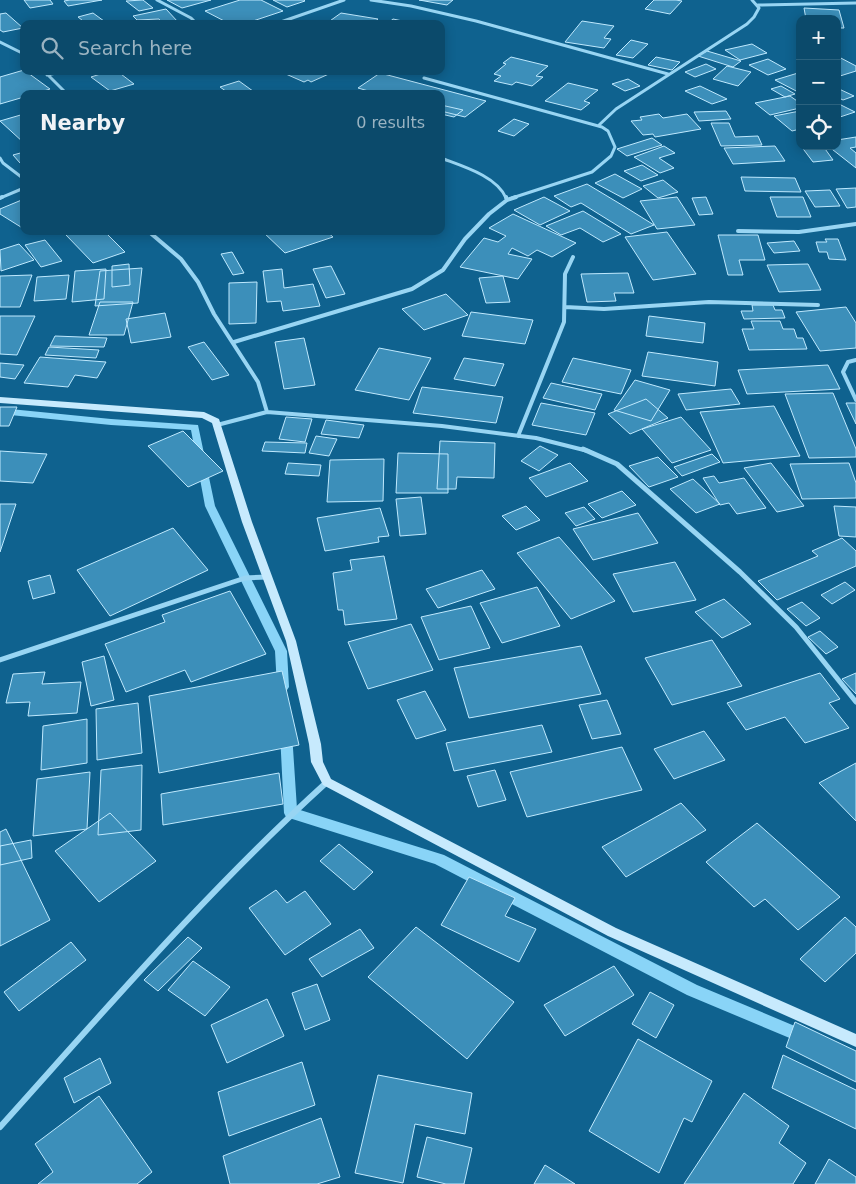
<!DOCTYPE html>
<meta charset="utf-8">
<style>
body{margin:0;font-family:"DejaVu Sans",sans-serif;background:#195473;color:#f1f3f6}
.controls{position:absolute;right:15px;top:15px;display:grid;overflow:hidden;border-radius:10px;box-shadow:0 2px 12px #0003}
.controls button{width:45px;height:45px;display:grid;place-items:center;padding:0;border:0;border-bottom:1px solid #2b627e;background:#0b4a6b;color:#f1f3f6;font:25px sans-serif}
.list{margin:0;padding:0;list-style:none}
h2{display:flex;justify-content:space-between;align-items:center;height:65px;margin:0;padding:0 20px;font-size:21px}
h2 small{font-size:16px;font-weight:400;color:#9ab3c1}
.icon{flex:none;width:28px;height:28px;fill:none;stroke:currentColor;stroke-width:2;stroke-linecap:round;stroke-linejoin:round}
.map{position:relative;flex:none;width:856px;height:1184px;overflow:hidden}
.search{position:absolute;background:#0b4a6b;box-shadow:0 2px 12px #0003;left:20px;top:20px;width:425px;height:55px;display:flex;align-items:center;gap:12px;box-sizing:border-box;padding:0 18px;border-radius:10px;color:#9ab3c1;font-size:19px}
.panel{position:absolute;background:#0b4a6b;box-shadow:0 2px 12px #0003;left:20px;top:90px;width:425px;height:145px;border-radius:10px}
.map>svg:first-child{display:block}
</style>
<div class="map">
<svg width="856" height="1184" viewBox="0 0 856 1184">
<rect width="100%" height="100%" fill="#0f628f"/>
<g fill="none" stroke-linecap="round" stroke-linejoin="round">
<path fill="#89d4f7" fill-rule="evenodd" d="M0 408 111 419 198 425 215 506 287 651 289 687 287 690H279L277 687 275 651 205 506 191 430 111 425 0 414Z
M286 728 290 729 292 733 297 809 444 855 697 985 809 1032 812 1037 809 1042 804 1044 687 995 435 864 286 817 284 813 280 733 282 729Z"/>
</g>
<path fill="#3c8fba" stroke="#bfe9fe" d="M24 0H50L53 4 30 8Z
M70 0H102L68 6 64 1Z
M143 0 153 8 139 11 126 1Z
M167 0H211L182 8Z
M240 0H261L283 11 244 24H230L205 11Z
M273 0H304L305 1 287 7Z
M419 0H453L447 5Z
M654 0H676L682 1 670 14 645 9Z
M804 8 839 10 844 28H837V19H806Z
M166 9 178 22 163 24 159 19 137 20 133 16Z
M6 13 23 28 3 32 0 30V14Z
M93 13 108 24H87L78 17Z
M341 13 378 19 372 24 327 23Z
M393 19 417 24H387Z
M582 21 614 26 604 38 611 39 604 48 565 42Z
M631 40 648 44 633 58 616 55Z
M752 44 767 53 740 60 725 50Z
M707 51 741 61 733 67 698 56Z
M837 56 856 66V71L840 76 837 74Z
M511 57 548 66 536 76 543 77 532 86 516 82 512 85 494 81 501 76 494 74 506 64 503 63Z
M656 57 680 62 672 70 648 65Z
M768 59 786 69 768 75 749 65Z
M706 64 716 69 695 77 685 72Z
M727 66 751 72 738 86 713 79Z
M24 70 50 89 34 94H24V97L0 104V77Z
M110 71H117L134 84 110 91 91 77Z
M279 71H327L331 73 311 82 308 80 304 82Z
M380 73 486 101 465 117 441 111V94H379L358 88Z
M798 73 800 93 775 80Z
M628 79 640 86 625 91 612 84Z
M239 81 257 94H230L220 87Z
M568 83 598 90 584 101 590 103 581 110 545 101Z
M700 86 727 99 712 104 685 91Z
M781 86 795 94 785 97 771 89Z
M837 88 854 96 843 100 837 97Z
M790 96 800 103V108L770 115 755 103Z
M837 103 855 112 837 118Z
M441 105 463 110 454 117 441 114Z
M726 111 731 119 699 121 694 112Z
M800 111V129L792 131 774 116Z
M24 114V143L0 121Z
M659 114 663 118 687 114 701 129 655 137 653 134 643 135 631 121 642 120 640 117Z
M514 119 529 124 514 136 498 131Z
M711 123H729L735 137 758 136 762 145 721 146Z
M856 137V147L850 148 856 153V168L828 146H837V140Z
M652 138 662 145 627 156 617 149Z
M664 146 675 153 659 158 674 168 660 173 634 157Z
M775 146 785 161 733 164 724 148Z
M801 146H823L833 160 813 162Z
M24 152V162L20 163 13 155Z
M642 165 658 175 641 181 624 171Z
M615 174 642 189 623 198 595 183Z
M741 177 795 178 801 192 745 191Z
M663 180 678 192 658 198 643 186Z
M587 184 622 205 654 225 631 234 581 203 571 207 554 196Z
M856 188V207L847 208 836 189Z
M830 190 840 206 815 207 805 191Z
M544 197 570 211 540 225 514 210Z
M677 197 695 225 657 229 640 201Z
M706 197 713 214 699 215 692 198Z
M770 197H803L811 217H777Z
M24 199V229L0 214V209Z
M583 211 621 234 603 242 580 228 561 235 546 226Z
M513 214 576 243 552 257 537 250 528 256 512 248 508 254 532 259 518 279 460 267 484 238 498 242 506 236 489 228Z
M76 231H104L125 252 93 263 66 235Z
M262 231H326L333 237 285 253Z
M667 232 696 274 653 280 625 237Z
M718 235H758L765 260H739L743 275H728Z
M825 239H838L846 260 829 259 827 252H819L816 242H827Z
M45 240 62 261 41 267 25 245Z
M794 241 800 251 774 253 767 243Z
M19 244 34 260 1 271 0 250Z
M232 252 244 273 233 275 221 254Z
M129 264 130 285 112 287V266Z
M808 264 821 290 779 292 767 265Z
M331 266 345 294 326 298 313 269Z
M142 268 138 303 95 306 100 271Z
M106 269 104 299 72 302 75 271Z
M282 269 284 288 313 284 320 306 283 311 281 301 267 302 263 271Z
M628 273 634 293H614L616 301 587 302 581 274Z
M32 275 20 307H0V276Z
M69 275 66 299 34 301 37 277Z
M503 276 510 302 486 303 479 278Z
M257 282 256 323 229 324V283Z
M446 294 468 315 424 330 402 309Z
M100 302H133L124 335H89Z
M752 305H773L775 310H782L785 318 744 319 741 311H753Z
M846 307 856 323V348L820 351 796 312Z
M471 312 533 320 525 344 462 336Z
M165 313 171 337 131 343 126 319Z
M0 316H35L17 355 0 354Z
M649 316 705 323 703 343 646 336Z
M751 321H780L783 329H794L797 338H803L807 349 749 350 742 329H754Z
M55 336 107 338 104 347 50 346Z
M304 338 315 385 284 389 275 342Z
M204 342 229 375 212 380 188 347Z
M49 347 99 350 96 358 45 355Z
M379 348 431 358 409 400 355 390Z
M648 352 718 362 715 386 642 376Z
M40 357 106 362 97 378 75 375 68 387 24 383Z
M464 358 504 364 495 386 454 379Z
M573 358 631 370 621 394 562 382Z
M0 363 24 365 15 379 0 377Z
M828 365 840 389 747 394 738 370Z
M635 380 670 390 651 421 614 410Z
M551 383 597 393 602 394 595 410 543 398Z
M422 387 503 397 496 423 413 413Z
M731 389 740 404 686 410 678 394Z
M833 393 856 449V457L809 458 785 394Z
M646 399 668 418 630 434 608 414Z
M541 403 595 413 586 435 532 425Z
M846 403H856V424Z
M774 406 800 456 723 463 700 412Z
M0 407H17L9 426H0Z
M286 417 312 419 305 442 279 439Z
M681 417 711 450 672 463 642 429Z
M326 420 364 425 359 438 321 434Z
M183 431 223 471 188 487 148 446Z
M316 436 337 439 329 456 309 453Z
M440 441 495 443 494 478 457 477 456 489H437Z
M265 442 307 443 305 453 262 451Z
M540 446 558 455 539 471 521 461Z
M0 451 47 454 33 483 0 481Z
M398 453 448 454V493H396Z
M712 454 720 462 682 476 674 467Z
M658 457 678 477 649 487 629 466Z
M384 459 383 501 327 502 330 460Z
M288 463 321 465 319 476 285 474Z
M570 463 588 481 546 497 529 478Z
M771 463 804 506 777 512 744 468Z
M849 463 856 483V498L802 499 790 464Z
M714 476 719 483 744 478 766 508 737 514 729 503 720 505 703 478Z
M693 479 720 504 696 513 670 489Z
M622 491 636 505 602 518 588 504Z
M421 497 426 534 400 536 396 499Z
M0 504H16L0 552Z
M526 506 540 520 516 530 502 516Z
M834 506 856 507V537L839 536Z
M584 507 595 519 576 526 565 513Z
M380 508 389 536 378 537 379 542 325 551 317 518Z
M638 513 658 543 593 560 573 529Z
M173 528 208 570 110 616 77 570Z
M559 537 615 601 571 619 517 553Z
M842 538 856 551V566L777 600 758 581 818 556 812 551Z
M384 556 397 619 345 625 343 610H338L333 573 352 570 350 560Z
M675 562 696 600 633 612 613 574Z
M482 570 495 589 438 608 426 589Z
M50 575 55 593 33 599 28 581Z
M845 582 855 590 832 604 821 595Z
M537 587 560 626 502 643 480 603Z
M230 591 266 654 191 682 185 670 126 692 105 644 165 622 162 615Z
M724 599 751 624 722 638 695 612Z
M802 602 820 618 806 626 787 609Z
M471 606 490 648 439 660 421 617Z
M411 624 433 670 368 689 348 642Z
M820 631 838 647 826 654 808 637Z
M712 640 742 686 672 705 645 658Z
M581 646 601 694 469 718 454 668Z
M104 656 114 700 91 706 82 662Z
M282 671 299 745 159 773 149 696Z
M45 672 42 684 81 682 77 713 28 716 30 702 6 703 13 674Z
M820 673 840 699 829 703 849 728 805 743 785 717 746 730 727 703Z
M856 673V694L842 679Z
M425 691 446 730 416 739 397 700Z
M607 700 621 734 592 739 579 705Z
M138 703 142 753 97 760 96 709Z
M87 719V763L41 770 43 726Z
M542 725 552 752 454 771 446 743Z
M704 731 725 760 674 779 654 749Z
M622 747 642 790 527 817 510 772Z
M856 763V821L819 783Z
M142 765 141 830 98 835 101 770Z
M495 770 506 800 478 807 467 776Z
M90 772 87 829 33 836 37 779Z
M279 773 283 804 163 825 161 794Z
M681 803 706 830 626 877 602 847Z
M110 813 156 861 99 902 55 851Z
M757 823 840 897 798 930 765 899 754 907 706 862Z
M6 829 50 920 0 946V832Z
M31 840 32 858 0 865V846Z
M339 844 373 872 354 890 320 861Z
M469 877 515 898 505 916 536 929 519 962 441 925Z
M276 890 287 903 305 891 331 924 285 955 249 908Z
M845 917 856 927V953L825 982 800 959Z
M416 927 514 1002 467 1059 368 977Z
M360 929 374 948 322 977 309 959Z
M188 937 202 948 158 991 144 980Z
M71 942 86 960 19 1011 4 992Z
M193 961 230 987 205 1016 168 990Z
M614 966 634 995 565 1036 544 1005Z
M317 984 330 1020 305 1030 292 993Z
M650 992 674 1005 656 1038 632 1024Z
M267 999 284 1036 227 1063 211 1025Z
M795 1022 856 1051V1082L786 1047Z
M638 1039 712 1081 692 1122 684 1118 659 1173 589 1131Z
M783 1055 856 1090V1129L772 1088Z
M100 1058 111 1083 74 1103 64 1078Z
M302 1062 315 1105 229 1136 218 1092Z
M378 1075 472 1093 465 1134 415 1124 403 1183 355 1173Z
M744 1093 789 1126 779 1143 806 1163 793 1184H684Z
M99 1096 152 1172 137 1184H38L53 1172 35 1144Z
M321 1118 340 1177 317 1184H230L223 1156Z
M427 1137 472 1148 464 1184H446L417 1177Z
M829 1159 856 1177V1184H815Z
M545 1165 575 1184H534Z"/>
<g fill="none" stroke-linecap="round" stroke-linejoin="round">
<path stroke="#98d5f3" stroke-width="3" d="M157 0 191 18 197 24
M371 0 411 6 476 21 668 74
M758 5 856 3
M275 24 344 0
M0 42 24 54
M44 71 67 94
M47 75 65 71
M424 78 602 127 608 131 615 147 611 156 592 172 512 198
M598 126 616 109 747 24 754 17 759 8 752 0
M0 158 3 163 24 179
M441 158C462 166 497 176 506 198
M0 198 24 188"/>
<path stroke="#98d5f3" stroke-width="4" d="M0 198 2 197
M507 200 516 197
M148 231 181 259 198 282 214 314 258 382 267 412
M738 231 799 232 856 224
M565 307 604 309 709 302 818 305
M234 342 412 289 443 270 465 239 489 214 507 200 506 197
M856 360 848 362 843 372 856 400
M217 425 267 412 442 426 536 438 588 451
M518 436 564 322 565 274 573 257"/>
<path stroke="#98d5f3" stroke-width="5" d="M583 449 617 464 740 572 796 627 856 702
M0 660 245 578 267 577"/>
<path stroke="#98d5f3" stroke-width="6" d="M0 1127C106 1009 209 889 327 782"/>
<path fill="#c7eafd" fill-rule="evenodd" d="M0 397 204 412 219 419 252 522 296 641 321 744 323 762 331 779 616 928 856 1034V1047L608 936 323 785 311 762 309 744 286 641 242 522 212 423 202 418 0 403Z"/>
</g>
</svg>
<div class="controls">
<button>+</button>
<button>−</button>
<button><svg class="icon" aria-label="locate" viewBox="0 0 24 24"><circle cx="12" cy="12" r="6"/><path d="M12 2v4M12 18v4M2 12h4M18 12h4"/></svg></button>
</div>
<div class="search"><svg class="icon" aria-label="search" viewBox="0 0 24 24"><circle cx="10" cy="10" r="6"/><path d="M15 15l6 6"/></svg>Search here</div>
<section class="panel">
<h2>Nearby<small>0 results</small></h2>
<ul class="list">
</ul>
</section>
</div>
